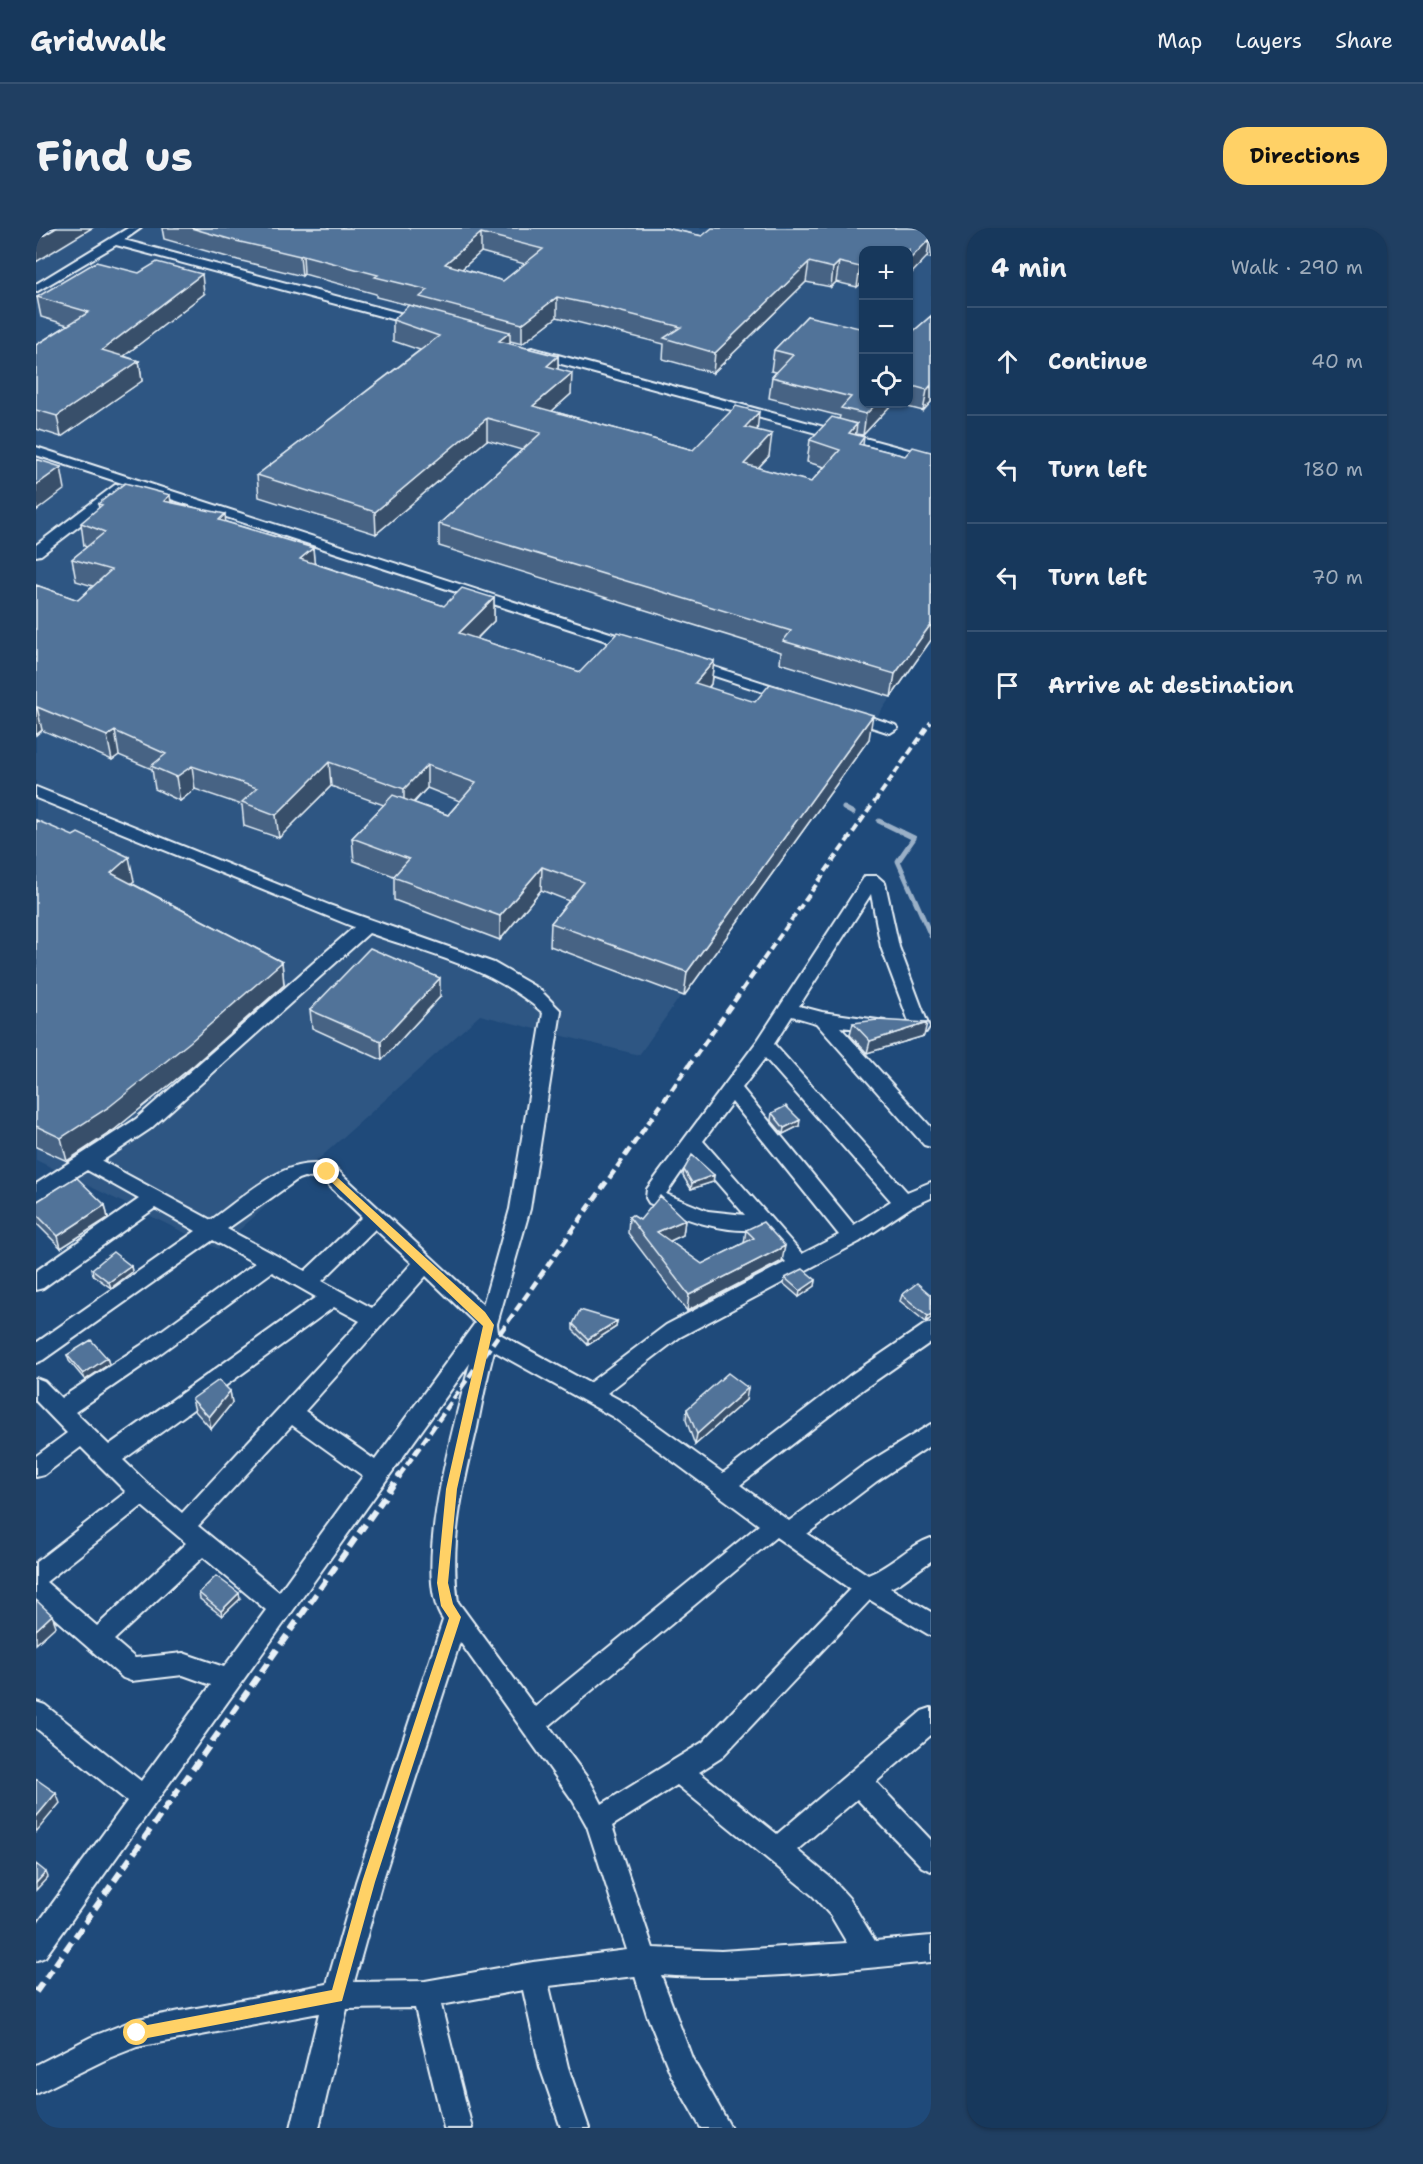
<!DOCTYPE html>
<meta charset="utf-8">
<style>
body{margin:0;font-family:"Shantell Sans",sans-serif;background:#203f62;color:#f1f3f6}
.controls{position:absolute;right:18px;top:18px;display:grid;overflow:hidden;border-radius:12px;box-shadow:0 2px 4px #0004}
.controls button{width:54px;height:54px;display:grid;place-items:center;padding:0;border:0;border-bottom:2px solid #365272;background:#17385c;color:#f1f3f6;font:30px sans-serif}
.stop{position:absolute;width:18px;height:18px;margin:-14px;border:4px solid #ffd166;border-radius:50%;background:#fff}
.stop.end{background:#ffd166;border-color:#fff;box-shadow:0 2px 6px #0008}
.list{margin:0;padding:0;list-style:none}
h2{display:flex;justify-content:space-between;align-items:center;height:78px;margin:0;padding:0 24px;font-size:26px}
h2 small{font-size:20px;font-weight:400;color:#9eacbb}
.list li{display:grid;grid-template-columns:39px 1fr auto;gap:18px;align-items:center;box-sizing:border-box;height:108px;padding:0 24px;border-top:2px solid #365272}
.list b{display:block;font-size:22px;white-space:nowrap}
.list em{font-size:20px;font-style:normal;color:#9eacbb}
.icon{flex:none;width:33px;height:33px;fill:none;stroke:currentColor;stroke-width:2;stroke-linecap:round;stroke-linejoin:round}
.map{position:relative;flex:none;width:895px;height:1900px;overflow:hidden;border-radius:24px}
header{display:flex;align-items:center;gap:36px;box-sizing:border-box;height:84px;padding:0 30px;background:#17385c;border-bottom:2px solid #365272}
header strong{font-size:28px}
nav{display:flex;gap:33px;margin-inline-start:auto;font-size:21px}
.intro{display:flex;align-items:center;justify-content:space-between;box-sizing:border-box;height:144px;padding:0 36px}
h1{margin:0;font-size:42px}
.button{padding:15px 27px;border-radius:24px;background:#ffd166;color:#111;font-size:21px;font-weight:700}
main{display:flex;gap:36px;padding:0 36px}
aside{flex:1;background:#17385c;border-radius:24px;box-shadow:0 2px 4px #0004}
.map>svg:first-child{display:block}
</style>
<header>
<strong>Gridwalk</strong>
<nav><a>Map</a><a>Layers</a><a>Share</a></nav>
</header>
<div class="intro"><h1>Find us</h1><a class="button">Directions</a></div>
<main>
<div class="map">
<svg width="895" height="1900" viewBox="0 0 895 1900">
<rect width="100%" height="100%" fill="#1f4a7a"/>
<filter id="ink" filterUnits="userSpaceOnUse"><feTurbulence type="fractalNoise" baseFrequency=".0167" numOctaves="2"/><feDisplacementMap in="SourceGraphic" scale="12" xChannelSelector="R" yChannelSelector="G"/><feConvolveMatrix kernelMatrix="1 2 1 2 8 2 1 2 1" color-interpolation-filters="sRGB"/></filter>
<g filter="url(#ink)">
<path fill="#2e5683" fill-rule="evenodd" d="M0 0H895V412L603 827 444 787 182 1021 0 932ZM828 22H872V176H828Z"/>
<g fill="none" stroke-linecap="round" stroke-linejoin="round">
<path stroke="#9ab0c7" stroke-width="5" d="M808 580 817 585
M843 593 878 610 862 633 895 708"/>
<g stroke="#e8f1f8" stroke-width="4">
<path id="street" d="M92 0H105L88 12 390 92 392 95 390 98H382L80 17 0 64V56Z
M496 120 895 228V236L492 127V121Z
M0 219 605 415 607 418 605 421H595L0 227Z
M84 256 89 257 91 260 89 263 5 327 0 328V317L79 257Z
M653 431 759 465 762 468 754 473 749 471 648 438 646 435 648 432Z
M810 481 859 497 862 500 854 505 805 489 802 486 805 483Z
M0 559 293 677 458 735 503 761 525 783 494 981 461 1096 462 1105 553 1155 630 1097 750 1034 721 1002C682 1004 648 991 613 975L610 970 611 961 722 812 829 648H841L849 655 863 719 893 799 890 804 884 805 878 804 875 799 845 719 835 666 763 778 786 784 849 793 852 797 849 801 843 803 804 799 895 899V919L888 917 780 795 756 788 738 816 871 964 895 954V970L875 979 823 1014 644 1109 571 1165 593 1177 687 1245 813 1148 888 1097 895 1095V1114L829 1160 704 1257 753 1293 825 1239 895 1196V1217L841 1253 771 1306 832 1347C855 1338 872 1318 895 1310V1333L864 1355 854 1360 895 1384V1408L834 1372 685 1530 663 1544 741 1606 886 1483 895 1480V1507L840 1554 895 1612V1643L886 1639 821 1571 761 1622 795 1650 813 1670 839 1713 895 1708V1734C806 1742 715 1754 625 1747L656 1830 695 1900H665L636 1849 611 1787 599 1748 513 1758 532 1839 553 1900H525L504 1839 487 1762 405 1777 436 1900H408L379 1780 311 1781 283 1900H255L283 1785 101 1819 73 1830 0 1866V1837L55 1809 101 1791 291 1756 320 1654 407 1392C374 1346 420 1190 434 1135L9 1729 0 1733V1698L91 1573 0 1500V1474L9 1477 105 1553 175 1457 147 1447 95 1453 87 1450 0 1374V1334L90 1264 45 1219 8 1247 0 1249V1228L31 1205 0 1173V1150L8 1153 25 1170 104 1118 219 1035 177 1012 7 1132 0 1135V1115L160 1003 119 980 7 1060 0 1062V1043L103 971 51 942 0 973V956L100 891 318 699 0 570ZM333 705C395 727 457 740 507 785L474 981 447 1077 298 939C251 924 211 967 175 992L66 933 114 901ZM729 830 855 973 818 997 706 860ZM696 874 803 1007 766 1026 667 913ZM657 927 709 987 672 983 630 966ZM268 949 286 951 326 989 269 1043 191 1001 262 951ZM339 1001 376 1035 336 1080 286 1053ZM236 1044 280 1069 73 1217 39 1184 118 1130ZM390 1048 439 1095 339 1232 269 1183ZM298 1079 324 1093 146 1285 114 1258 87 1232ZM458 1123 577 1189 723 1297 499 1479 422 1374C413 1315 427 1258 441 1200 446 1174 451 1148 458 1123ZM256 1197 327 1248 243 1364 162 1298ZM106 1278 150 1315 61 1398 10 1354ZM740 1309 814 1361 667 1514 566 1576 555 1555 513 1498ZM167 1329 230 1382 188 1439 147 1425 99 1430 78 1412ZM424 1414 537 1573 551 1598 591 1722 497 1734 389 1753 318 1754 346 1654ZM641 1557 777 1668 795 1688 811 1715 685 1723 617 1720 576 1598Z"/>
</g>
<use href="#street" fill="#1f4a7a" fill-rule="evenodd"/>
<path stroke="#e8f1f8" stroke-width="4" stroke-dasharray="8 4" stroke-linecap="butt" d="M727 732 895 494"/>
<path stroke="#e8f1f8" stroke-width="4.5" stroke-dasharray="9 4.5" stroke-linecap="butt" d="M363 1248 728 731"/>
<path stroke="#e8f1f8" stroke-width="6" stroke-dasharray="11 6" stroke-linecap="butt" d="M0 1764 364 1247"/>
</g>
<path fill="#466384" stroke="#e8f1f8" stroke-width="1.5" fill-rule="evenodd" d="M126 0H630L666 8 895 0V30L828 22V55H826L821 59 800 54 795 59 770 54 677 145 627 131 628 116 521 89 486 116 474 113V116L522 128V141L535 166 516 183 657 222 721 202 733 228 722 240 775 254 788 239 771 234 774 212 803 191 804 188 733 170 736 149 740 144 735 143 738 122 771 88 828 176H856L827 207 820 206V207L828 209 827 217 869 228 895 224V412L855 469 744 435 745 424 403 318V296L486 222 451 212 340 306 223 269 221 247 384 122 357 113V92L384 80 340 69V66L268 46 266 48 202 32 128 11ZM445 24 489 36 467 53 426 41Z
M168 66 88 128 103 133 106 153 25 209 0 201V117L32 97 5 89 1 69Z
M895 88V174L887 183 860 176H873V107Z
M135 274 190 294 277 320 278 335 408 378 458 370V393L441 411 544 444 678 433 675 456 673 460 833 511 648 768 514 718 515 695 533 673 505 662 464 712 358 672V648L318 633 316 610 348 577 295 558 243 610 208 598 206 577 159 561 144 573 119 561 116 541 83 527 76 532 6 502 0 507V357L42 372 57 358 40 353 36 331 51 319 48 318 45 295 63 280 62 276ZM391 560 424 573 412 587 378 575Z
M0 592 98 653 95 655 246 734 248 757 158 837 78 902 31 933 0 919Z
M404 769 346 832 276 800 274 782Z
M817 795 888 808 831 825 814 807Z
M736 885 763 898 747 906 735 892Z
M648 942 678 947 677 954 655 961 647 948Z
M0 974 69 977 72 990 25 1020 0 995Z
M593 989 604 992H649L647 1007 634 1013 666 1036 708 1015 710 1002 746 1033 651 1083 592 1005Z
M95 1038 96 1044 75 1060 57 1047 56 1041Z
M749 1050 780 1052 779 1058 763 1069 748 1056Z
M866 1067H895V1090L890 1094 864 1073Z
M581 1093 580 1099 552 1117 537 1102V1096Z
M31 1127 71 1130 73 1136 49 1152 33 1133Z
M194 1163 196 1175 175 1201 159 1183 156 1171Z
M710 1172 659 1217 650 1192 651 1181Z
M163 1365 204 1371 186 1388 164 1371Z"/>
<path fill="#39506b" stroke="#e8f1f8" stroke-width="1.5" d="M20 0H56L0 34V12Z
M445 5V24L409 56V36Z
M894 9 891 29 873 48V32Z
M267 27 268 46 266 48 264 28Z
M773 34 770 54 677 145 679 125Z
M803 34 800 54 795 59 797 40Z
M828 36 826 55 821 59 824 39Z
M166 46 168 66 70 142 66 122Z
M521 69V89L486 116V96Z
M474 104V125L463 113Z
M522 128V150L511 138Z
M103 133 106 153 25 209 21 188Z
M536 145 535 166 497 200V178Z
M895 157V174L887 183 891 162Z
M840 176H856L827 207 830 186Z
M723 184 721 205 709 199Z
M451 190V212L340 306 339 284Z
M821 196 818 218 813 205Z
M736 206 733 228 705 258 708 236Z
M25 239 29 261 0 283V257Z
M134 267 137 289 128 273Z
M189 286 191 308 183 292Z
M277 320 279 342 264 331Z
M458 370V393L423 428V405Z
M895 396V412L855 469 859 446Z
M678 433 675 456 657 479 659 455Z
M1 479 6 502 0 507V480Z
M837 487 833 511 648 768 651 744Z
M79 503 83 527 76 532 71 508Z
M293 534 295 558 243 610 240 587Z
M391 537V560L368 584V561Z
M156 538 159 561 144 573 140 549Z
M93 629 98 653 80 669 75 645Z
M506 639 505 662 464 712V688Z
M246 734 248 757 158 837 78 902 31 933 25 910Z
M404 750V769L346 832 345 813Z
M891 795 888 808 831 825 834 813Z
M764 892 763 898 747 906 748 900Z
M678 947 677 954 655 961 656 955Z
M69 977 72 990 25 1020 22 1008Z
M649 992 647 1007 619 1020 621 1004Z
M749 1018 746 1033 651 1083 653 1067Z
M95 1038 96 1044 75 1060 73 1054Z
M780 1052 779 1058 763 1069 764 1063Z
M895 1086V1090L890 1094 892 1088Z
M581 1093 580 1099 552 1117V1111Z
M71 1130 73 1136 49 1152 47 1146Z
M712 1160 710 1172 659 1217 661 1206Z
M194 1163 196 1175 175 1201 173 1189Z
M203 1365 204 1371 186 1388 185 1383Z
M16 1387 20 1398 0 1416V1402Z
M20 1565 24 1575 0 1604V1589Z
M10 1644 12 1649 0 1662V1655Z"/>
<path fill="#517399" stroke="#e8f1f8" stroke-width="1.5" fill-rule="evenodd" d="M0 0H20L0 12Z
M155 0H630L666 8 676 0H895V10L873 32V22H828V36L824 39 803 34 797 40 773 34 679 125 628 110 645 99 558 77 521 69 486 96 384 69 392 62 339 49 342 47 267 27 264 28 200 13ZM445 5 507 21 467 53 409 36Z
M60 34 103 45 121 34 166 46 66 122 103 133 21 188 0 182V117L53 84 1 69Z
M373 77 474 104 463 113 522 128 511 138 536 145 497 178 657 222 700 178 723 184 709 199 736 206 708 236 775 254 804 222 774 212 796 189 821 196 813 205 828 209 823 216 869 228 877 219 895 224V396L859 446 747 413 755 403 403 296 505 205 451 190 339 284 221 247 403 108 357 92Z
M771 88 828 101V176H840L830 186 805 180 815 169 736 149 757 127 738 122Z
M895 88V157L891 162 873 157V107Z
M0 231 25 239 0 257Z
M89 255 134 267 128 273 189 286 183 292 277 320 264 331 408 378 426 360 458 370 423 405 544 444 582 404 678 433 659 455 719 474 734 456 837 487 651 744 515 695 548 654 506 639 464 688 357 649 373 631 316 610 357 567 412 587 440 555 391 537 368 561 293 534 240 587 206 574 221 560 156 538 140 549 115 538 130 526 79 503 71 508 1 479 0 480V357L42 372 75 342 36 331 69 304 45 295 66 277 62 276Z
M0 592 37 608 42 605 93 629 75 645 246 734 154 814 73 879 25 910 0 898Z
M334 720 404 750 345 813 274 782Z
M841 792 891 795 834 813 817 795Z
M750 878 764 892 748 900 736 885Z
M656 927 678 947 656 955 648 942Z
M40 949 69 977 22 1008 0 986V974Z
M624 968 649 992 621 1004 666 1036 718 1010 710 1002 727 994 749 1018 653 1067 593 989 596 987 604 992Z
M77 1024 95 1038 73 1054 56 1041Z
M767 1041 780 1052 764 1063 749 1050Z
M881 1055 895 1067V1086L892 1088 866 1067Z
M544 1082 581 1093 552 1111 537 1096Z
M55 1112 71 1130 47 1146 31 1127Z
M692 1145 712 1160 661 1206 651 1181Z
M183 1152 194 1163 173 1189 156 1171Z
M180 1348 203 1365 185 1383 163 1365Z
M0 1372 16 1387 0 1402Z
M0 1551 20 1565 0 1589Z
M0 1636 10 1644 0 1655Z"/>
</g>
<path fill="#ffd166" d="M291 940 449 1084 458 1097 421 1261 412 1355 417 1376 425 1389 339 1654 306 1773 101 1812 96 1810 94 1805 96 1801 101 1799 296 1762 326 1654 413 1390 405 1378 401 1355 410 1261 447 1098 287 946V941Z"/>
</svg>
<div class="controls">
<button>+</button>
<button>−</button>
<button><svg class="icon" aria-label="locate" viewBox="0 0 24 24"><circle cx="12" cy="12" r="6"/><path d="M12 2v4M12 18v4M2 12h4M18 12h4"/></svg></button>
</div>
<div class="stop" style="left:101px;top:1805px"></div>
<div class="stop end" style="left:291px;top:944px"></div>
</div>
<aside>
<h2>4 min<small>Walk · 290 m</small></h2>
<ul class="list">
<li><svg class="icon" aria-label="ahead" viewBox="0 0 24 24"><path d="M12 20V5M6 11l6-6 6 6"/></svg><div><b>Continue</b></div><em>40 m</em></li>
<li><svg class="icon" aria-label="left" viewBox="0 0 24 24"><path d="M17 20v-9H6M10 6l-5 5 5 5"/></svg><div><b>Turn left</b></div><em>180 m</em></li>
<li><svg class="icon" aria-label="left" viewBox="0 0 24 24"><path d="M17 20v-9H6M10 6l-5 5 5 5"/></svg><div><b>Turn left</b></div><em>70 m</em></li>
<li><svg class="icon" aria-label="arrive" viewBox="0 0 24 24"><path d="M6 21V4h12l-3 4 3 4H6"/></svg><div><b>Arrive at destination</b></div></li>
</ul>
</aside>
</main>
